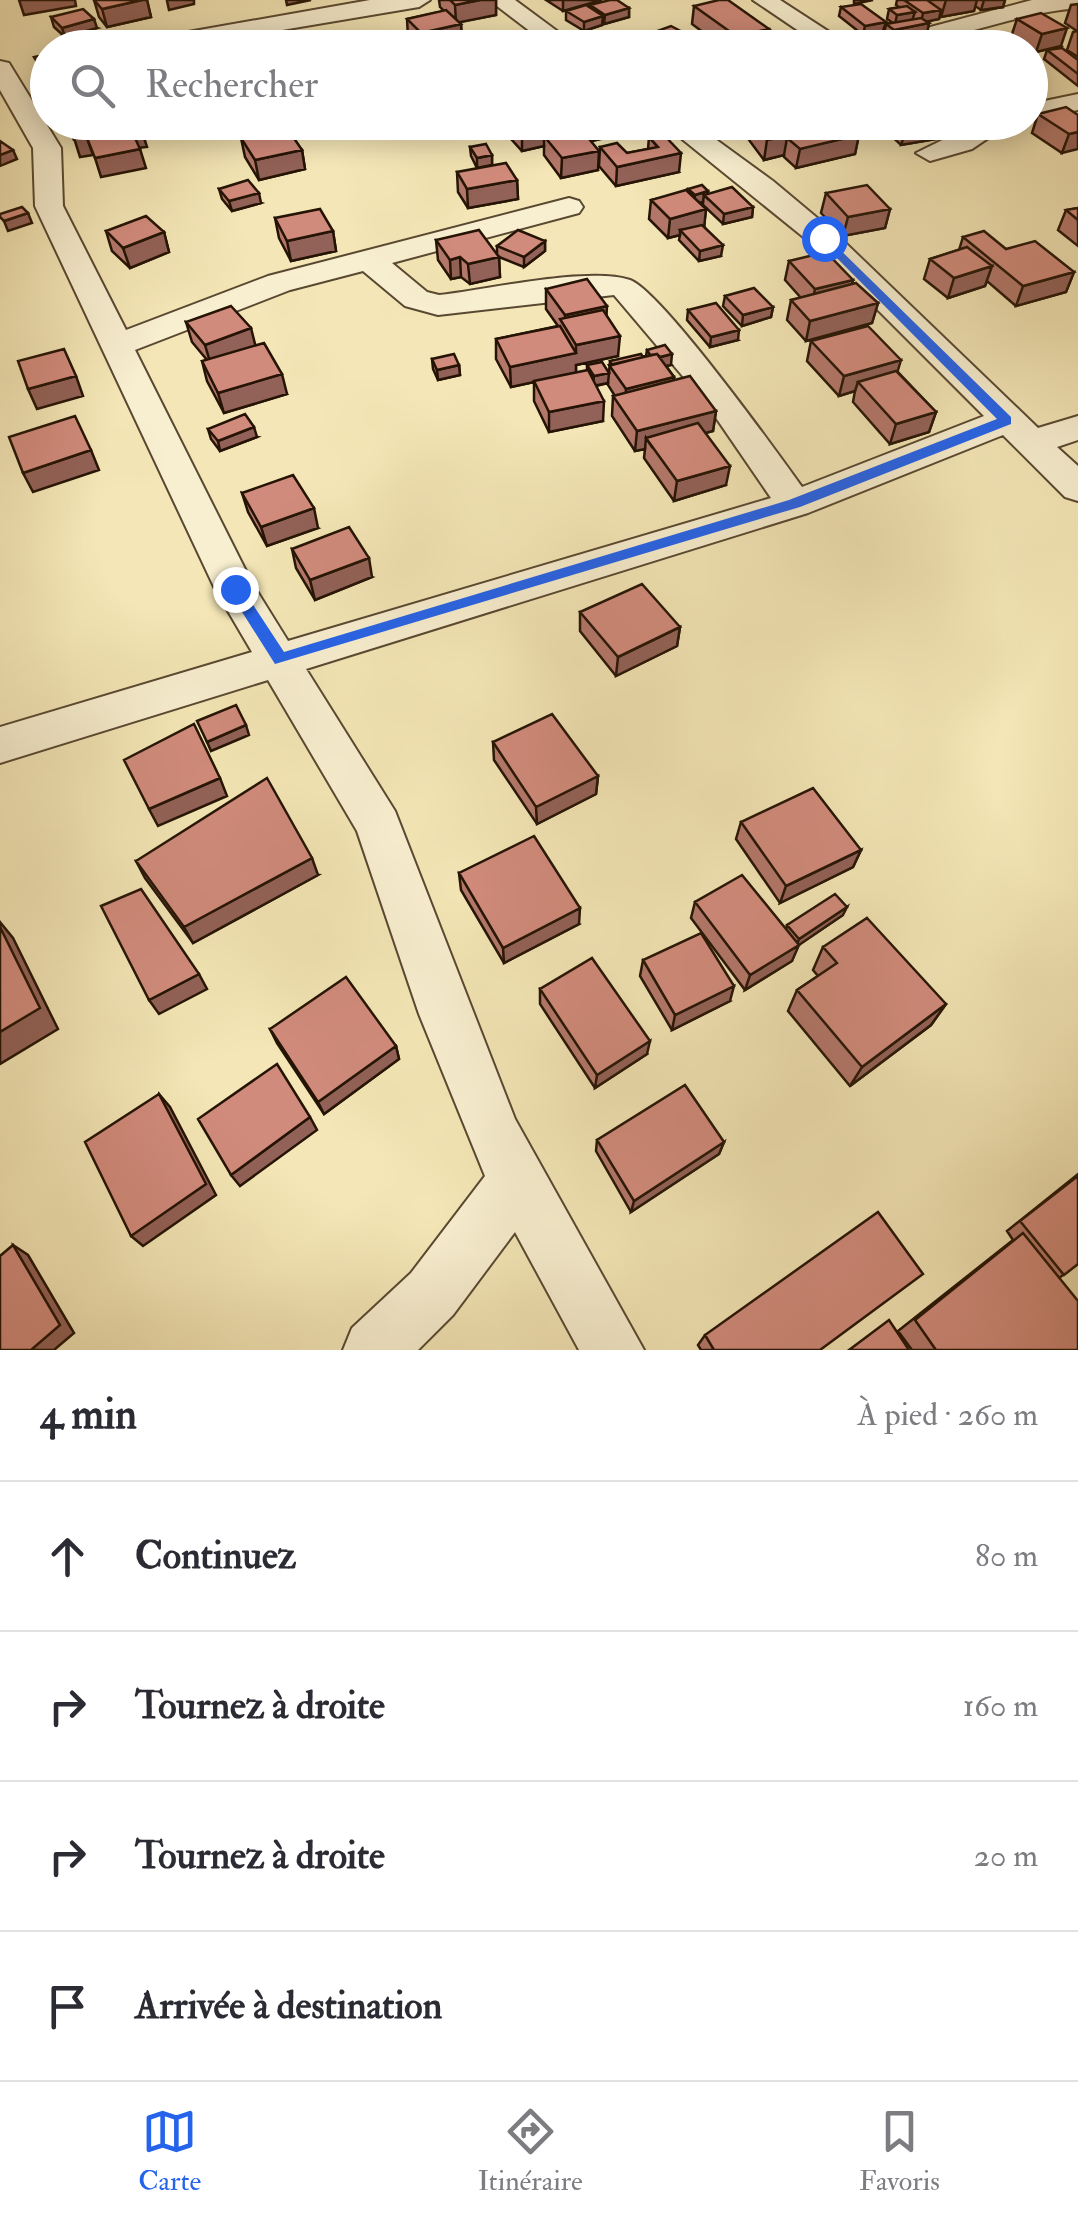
<!DOCTYPE html>
<html lang="fr">
<meta charset="utf-8">
<style>
body{margin:0;font-family:"IM FELL Double Pica",serif;background:#f2f2f3;color:#2b2b33}
.stop{position:absolute;width:30px;height:30px;margin:-22px;border:8px solid #2563eb;border-radius:50%;background:#fff}
.stop.end{background:#2563eb;border-color:#fff;box-shadow:0 2px 10px #0008}
.list{margin:0;padding:0;list-style:none}
h2{display:flex;justify-content:space-between;align-items:center;height:130px;margin:0;padding:0 40px;font-size:42px}
h2 small{font-size:32px;font-weight:400;color:#7c7c81}
.list li{display:grid;grid-template-columns:65px 1fr auto;gap:30px;align-items:center;box-sizing:border-box;height:150px;padding:0 40px;border-top:2px solid #e1e1e2}
.list b{display:block;font-size:38px;white-space:nowrap}
.list em{font-size:32px;font-style:normal;color:#7c7c81}
.icon{flex:none;width:55px;height:55px;fill:none;stroke:currentColor;stroke-width:2;stroke-linecap:round;stroke-linejoin:round}
.map{position:relative;flex:none;width:1078px;height:1350px;overflow:hidden}
.search{position:absolute;background:#fff;box-shadow:0 5px 25px #0003;left:30px;right:30px;top:30px;height:110px;display:flex;align-items:center;gap:25px;box-sizing:border-box;padding:0 35px;border-radius:55px;color:#7c7c81;font-size:38px}
.sheet{height:730px;background:#fff}
nav{display:flex;justify-content:space-around;align-items:center;box-sizing:border-box;height:140px;border-top:2px solid #e1e1e2;background:#fff;font-size:28px;color:#7c7c81}
nav a{display:grid;justify-items:center;gap:5px}
nav .on{color:#2563eb}
.map>svg:first-child{display:block}
</style>
<div class="map">
<svg width="1078" height="1350" viewBox="0 0 1078 1350">
<rect width="100%" height="100%" fill="#f4e6b6"/>
<filter id="stains"><feTurbulence type="fractalNoise" baseFrequency=".002" numOctaves="4"/><feColorMatrix values="0 0 0 0 .2 0 0 0 0 .09 0 0 0 0 .02 0 0 0 .5 -.17"/></filter>
<radialGradient id="worn" r=".72"><stop offset=".6" stop-color="#630" stop-opacity="0"/><stop offset="1" stop-color="#630" stop-opacity=".3"/></radialGradient>
<g fill="none" stroke-linecap="round" stroke-linejoin="round">
<g stroke="#594831" stroke-width="4">
<path id="street" d="M370 0H430L419 7 176 48H125L137 41Z
M489 0H515L580 48H552Z
M753 0H780L854 48H824Z
M1032 0H1078V8C1006 14 940 48 867 48L870 43Z
M0 61 9 63 61 148 63 206 126 330 268 276 569 198 579 201 583 207 579 213 392 263 427 292 439 295C485 290 589 266 630 280 661 291 777 452 802 487L984 416 812 244 661 122H692L773 181 834 232 1038 428 1078 416V440L1057 447 1078 466V501L1065 497 1003 435 808 513 306 669 395 811 515 1119 644 1350H579L515 1232 453 1315 418 1350H343L352 1328 411 1273 485 1176 419 1014 357 831 268 680 0 763V727L252 652 215 589 35 206 33 148 0 90ZM363 271 405 306 438 315 614 295 708 406 771 498 288 641 252 583 135 350 290 290Z
M1078 94V110L1030 120V104Z
M129 122H183L179 128 87 147 74 139 77 133Z
M285 122H407C386 144 316 134 289 128Z
M979 122H1012L972 149 930 161 916 153Z"/>
</g>
<use href="#street" fill="#f8efd0" fill-rule="evenodd"/>
</g>
<path fill="#b4786b" stroke="#251405" stroke-width="2.5" d="M94 0H147L151 17 107 27 99 17Z
M439 0H496V15L459 22 461 24 462 42 438 48H419L408 37 407 19 444 11 440 7Z
M546 0H602L563 11Z
M897 0H1005L1003 7 981 10 975 6 974 11 941 17 940 16 939 19 926 21 929 23 927 33 891 39 884 34 886 24 893 23 887 19 889 9 899 7 896 5Z
M1078 4V57L1067 50 1073 32 1077 31 1065 23 1071 5Z
M590 5 629 8V17L604 24 603 23 602 25 584 31 566 20V11L590 8Z
M694 6 769 29 766 47 724 48 692 24Z
M841 7 883 31 863 35 839 16Z
M51 17 97 28 65 37 54 27Z
M1017 19 1061 46 1036 52 1011 37Z
M610 37 636 48H612L610 46Z
M927 37 973 48H892L894 40 926 41Z
M638 38 695 48H637Z
M1047 50 1078 60V86L1044 59Z
M1038 114 1078 115 1062 153 1032 133Z
M466 122H501L495 123 497 134 476 138Z
M503 122H558L559 133 572 130 569 126V122H623L622 134 591 141 598 170 561 178 544 155V146L522 151 503 130Z
M752 122H820L825 129 831 128 825 122H931L936 139 901 145 887 132V128L858 134 859 135 855 154 796 168 784 157V155L764 160 749 140Z
M649 137 679 172 616 186 599 166 600 147 627 153 648 149Z
M241 138 302 150 305 169 259 180 245 157Z
M470 147 492 155V165L477 168 471 156Z
M457 172 517 180 518 199 468 208 458 192Z
M219 189 261 203 232 211 222 199Z
M688 189 753 207 752 217 723 224 703 205V202L699 203 706 209 704 226 721 256 699 261 679 240 680 235 668 238 649 219 651 200 688 192Z
M826 193 890 209 885 228 843 236 821 213Z
M1078 208V246L1058 230 1066 210Z
M275 218 333 231 336 251 291 261 279 238Z
M106 231 164 232 169 252 130 268 112 251Z
M963 237 1006 249 1074 272 1066 292 1016 306 987 281 985 286 948 298 924 279 930 259 959 250Z
M436 240 497 254V246L545 241V251L524 267 499 257 500 277 470 284 461 277 451 279 438 260Z
M789 261 853 280 852 284 878 303 872 323 806 341 787 320 791 300 801 298 785 280Z
M546 289 606 315 618 356 576 365V373L587 371V365L609 372 610 361 646 356 647 350 671 365 666 366 674 377V381L716 411 713 431 705 433 726 485 674 501 644 458 645 449 635 451 612 416 613 396H615L608 385V383L596 386 603 421 549 432 534 401V382L511 387 496 359V339L558 326 546 309Z
M725 296 773 307 771 317 742 326 723 306Z
M688 310 738 340 710 347 687 320Z
M186 322 255 346 287 394 224 413 207 381 202 361 207 360 192 342Z
M811 341 898 372 936 412 929 432 890 444 853 402 855 391 839 396 807 361Z
M432 359 459 365 460 375 438 380 433 369Z
M208 429 257 437 220 451 211 439Z
M242 493 318 528 267 546 248 512Z
M292 549 372 577 315 600 296 568Z
M580 612 680 627 677 646 616 676 580 631Z
M493 742 598 776 596 794 537 824 494 760Z
M741 822 861 850 853 867 780 903 736 839Z
M136 861 318 875 193 943 145 878Z
M459 873 579 924 504 963 461 890Z
M695 902 786 930 787 925 843 915 798 945 792 961 745 990 691 918Z
M823 947 946 1004 931 1025 850 1086 788 1011 797 990 818 976 813 970Z
M643 960 730 1001 672 1030 640 976Z
M540 989 647 1054 595 1088 540 1004Z
M270 1029 396 1046 399 1059 324 1114 277 1043Z
M597 1140 724 1142 719 1154 631 1212 596 1151Z
M1078 1174V1264L1059 1278 1078 1350H912L898 1331 1013 1240 1007 1231Z
M705 1335 821 1350H701L698 1345Z"/>
<path fill="#926157" stroke="#251405" stroke-width="2.5" d="M19 0H75L76 6 24 15Z
M142 0H147L151 17 107 27 102 9Z
M169 0H194V4L169 10 167 1Z
M286 0H311L287 5Z
M480 0H496V15L456 23 455 5Z
M563 0H602L563 11Z
M854 0H873L854 4Z
M946 0H977L974 11 941 17Z
M984 0H1005L1003 7 981 10Z
M629 8V17L604 24 605 15Z
M941 10 939 19 921 23 923 13Z
M915 12 912 21 895 24 897 15Z
M603 16 602 25 584 31V22Z
M94 19 97 28 65 37 62 28Z
M886 22 883 31 863 35 865 26Z
M929 23 927 33 891 39 894 30Z
M461 24 462 42 438 48H422L421 33Z
M1067 28 1061 46 1036 52 1042 34Z
M769 29 766 47 735 48 736 36Z
M696 39 695 48H673Z
M48 63V73L43 74 39 65Z
M591 122H623L622 134 584 143 585 124Z
M843 122H889L887 128 840 137Z
M559 124V143L544 136V146L522 151V132Z
M496 125 497 134 476 138V128Z
M800 126 796 145 787 138 784 155 764 160 767 140 785 130Z
M826 126 822 143 859 135 855 154 796 168 800 149 809 146 812 130Z
M141 128 147 147 137 148 131 129Z
M939 129 936 139 901 145 904 136Z
M1078 132V149L1062 153 1069 134Z
M105 133 87 138 93 155 80 157 74 138Z
M140 149 146 168 101 177 95 158Z
M13 150 17 159 0 166V155Z
M302 150 305 169 259 180 255 160Z
M599 151 598 170 561 178 562 158Z
M681 153 679 172 616 186 617 167Z
M492 155V165L477 168V158Z
M517 180 518 199 468 208 467 189Z
M708 191 707 198 704 195 703 202 694 204 695 195Z
M259 193 261 203 232 211 229 201Z
M753 207 752 217 723 224 724 214Z
M706 209 704 229 680 230V235L668 238 670 219Z
M890 209 885 228 843 236 848 217Z
M28 213 32 223 8 231 4 221Z
M333 231 336 251 291 261 287 241Z
M164 232 169 252 130 268 123 248Z
M545 241V251L524 267V257Z
M723 245 721 256 699 261 700 251Z
M460 257 461 277 451 279 450 260Z
M499 257 500 277 470 284 468 264Z
M992 266 985 286 948 298 954 278Z
M1074 272 1066 292 1016 306 1023 286Z
M853 280 848 300 811 309 815 289Z
M878 303 872 323 806 341 810 321Z
M607 306 606 325 565 326V315Z
M773 307 771 317 742 326 743 315Z
M251 328 256 348 211 365 205 345Z
M739 330 738 340 710 347 711 337Z
M620 336 618 356 576 365V373L511 387 510 367 576 353V345Z
M672 354 671 365 652 369 653 359Z
M901 360 895 380 858 382 855 391 839 396 844 376Z
M459 365 460 375 438 380 437 370Z
M609 373 608 383 593 386 594 376Z
M282 374 287 394 224 413 218 393Z
M76 376 83 396 37 409 28 389Z
M674 377 672 397 625 409 626 389Z
M604 401 603 421 549 432V412Z
M716 411 713 431 652 447 646 438 645 449 635 451 637 431Z
M936 412 929 432 890 444 896 424Z
M254 427 257 437 220 451 218 441Z
M91 450 99 470 33 492 23 473Z
M730 466 726 485 674 501 677 481Z
M314 508 318 528 267 546 261 527Z
M369 558 372 577 315 600 310 580Z
M680 627 677 646 616 676 618 657Z
M246 725 249 735 211 751 207 742Z
M598 776 596 794 537 824 536 807Z
M220 778 227 796 158 826 149 809Z
M861 850 853 867 780 903 786 886Z
M312 858 318 875 193 943 184 927Z
M847 907 843 915 796 947 799 939Z
M580 908 579 924 504 963 503 948Z
M0 922 13 938 58 1029 0 1064Z
M799 945 792 961 745 990 750 975Z
M199 974 207 989 159 1014 149 1000Z
M734 986 730 1001 672 1030 675 1015Z
M946 1004 931 1025 850 1086 862 1067Z
M650 1041 647 1054 595 1088 597 1075Z
M396 1046 399 1059 324 1114 318 1102Z
M159 1094 170 1107 216 1195 143 1246 131 1236Z
M310 1117 317 1130 240 1186 231 1175Z
M724 1142 719 1154 631 1212 634 1201Z
M13 1245 28 1255 74 1333 54 1350H31Z"/>
<path fill="#d18b7c" stroke="#251405" stroke-width="2.5" d="M94 0H142L102 9Z
M450 0H480L455 5Z
M610 0H617L629 8 605 15 590 5Z
M719 0H728L769 29 736 36 694 6Z
M904 0H927L941 10 923 13Z
M861 4 886 22 865 26 841 7Z
M586 5 603 16 584 22 566 11Z
M907 6 915 12 897 15 889 9Z
M83 9 94 19 62 28 51 17Z
M446 10 461 24 421 33 407 19Z
M1041 13 1067 28 1042 34 1017 19Z
M921 18 929 23 894 30 886 24Z
M671 26 696 39 673 48H655L638 38Z
M952 32 974 46 943 48 927 37Z
M621 34 637 43 626 47 610 37Z
M917 35 936 48H905L894 40Z
M261 38 271 48 224 47Z
M524 43 531 48H510Z
M150 44 152 48H130Z
M1062 48 1078 60V74L1047 50Z
M48 54V63L39 65 34 57Z
M1066 107 1078 115V132L1069 134 1038 114Z
M110 122H140L141 128 131 129 140 149 95 158 87 138 105 133 74 138 72 128Z
M472 122H495L496 125 476 128Z
M514 122H558L559 124 522 132Z
M753 122H820L826 126 812 130 800 126 785 130 791 136 767 140Z
M890 122H931L939 129 904 136Z
M847 124 859 135 800 149 787 138Z
M287 128 302 150 255 160 241 138Z
M580 128 599 151 562 158 544 136Z
M663 134 681 153 617 167 600 147 617 143 627 153 658 147 649 137Z
M0 141 13 150 0 155Z
M486 144 492 155 477 158 470 147Z
M506 163 517 180 467 189 457 172Z
M248 180 259 193 229 201 219 189Z
M702 185 708 191 695 195 688 189Z
M867 185 890 209 848 217 826 193Z
M732 187 753 207 724 214 704 195Z
M686 190 706 209 670 219 651 200Z
M22 207 28 213 4 221 0 217V214Z
M1078 208V220L1066 210Z
M320 209 333 231 287 241 275 218Z
M146 216 164 232 123 248 106 231Z
M702 225 723 245 700 251 680 230Z
M479 230 499 257 468 264 460 257 450 260 436 240Z
M518 230 545 241 524 257 497 246Z
M984 231 1006 249 1035 241 1074 272 1023 286 963 237Z
M967 247 992 266 954 278 930 259Z
M826 252 853 280 815 289 789 261Z
M587 279 607 306 565 315 546 289Z
M856 283 878 303 810 321 791 300Z
M754 288 773 307 743 315 725 296Z
M716 303 739 330 711 337 688 310Z
M231 306 251 328 205 345 186 322Z
M603 310 620 336 576 345 560 319Z
M560 326 576 353 510 367 496 339Z
M868 326 901 360 844 376 811 341Z
M264 343 282 374 218 393 202 361Z
M665 345 672 354 660 357 657 354 650 355 647 350Z
M64 349 76 376 28 389 18 361Z
M454 354 459 365 437 370 432 359Z
M641 354 643 357 612 365 610 361Z
M657 354 674 377 626 389 609 365Z
M602 362 609 373 594 376 587 365Z
M588 370 604 401 549 412 534 381Z
M896 371 936 412 896 424 858 382Z
M690 376 716 411 637 431 613 396Z
M245 414 254 427 218 441 208 429Z
M75 416 91 450 23 473 9 437Z
M698 423 730 466 677 481 646 438Z
M293 475 314 508 261 527 242 493Z
M349 527 369 558 310 580 292 549Z
M642 584 680 627 618 657 580 612Z
M236 705 246 725 207 742 197 721Z
M552 714 598 776 536 807 493 742Z
M194 724 220 778 149 809 124 760Z
M267 778 312 858 184 927 136 861Z
M813 788 861 850 786 886 741 822Z
M534 836 580 908 503 948 459 873Z
M742 875 799 945 750 975 695 902Z
M141 889 199 974 149 1000 101 906Z
M835 894 847 907 799 939 787 925Z
M867 918 946 1004 862 1067 797 990 837 963 823 947Z
M0 927 40 1008 0 1032Z
M701 933 734 986 675 1015 643 960Z
M592 958 650 1041 597 1075 540 989Z
M346 977 396 1046 318 1102 270 1029Z
M277 1064 310 1117 231 1175 198 1119Z
M685 1085 724 1142 634 1201 597 1140Z
M159 1094 206 1184 131 1236 85 1142Z
M1078 1176V1264L1064 1275 1020 1221Z
M878 1212 923 1274 820 1350H714L705 1335Z
M1023 1233 1078 1301V1350H936L915 1320Z
M13 1245 60 1325 31 1350H0V1256Z
M889 1320 909 1350H849Z"/>
<path fill="#2563eb" d="M824 234 1011 417V424L800 507 275 664 230 593V585H240L284 652 789 500 997 419 819 240Z"/>
<rect width="100%" height="100%" filter="url(#stains)"/>
<rect width="100%" height="100%" fill="url(#worn)"/>
</svg>
<div class="stop" style="left:824px;top:238px"></div>
<div class="stop end" style="left:235px;top:589px"></div>
<div class="search"><svg class="icon" aria-label="search" viewBox="0 0 24 24"><circle cx="10" cy="10" r="6"/><path d="M15 15l6 6"/></svg>Rechercher</div>
</div>
<section class="sheet">
<h2>4 min<small>À pied · 260 m</small></h2>
<ul class="list">
<li><svg class="icon" aria-label="ahead" viewBox="0 0 24 24"><path d="M12 20V5M6 11l6-6 6 6"/></svg><div><b>Continuez</b></div><em>80 m</em></li>
<li><svg class="icon" aria-label="right" viewBox="0 0 24 24"><path d="M7 20v-9h11M14 6l5 5-5 5"/></svg><div><b>Tournez à droite</b></div><em>160 m</em></li>
<li><svg class="icon" aria-label="right" viewBox="0 0 24 24"><path d="M7 20v-9h11M14 6l5 5-5 5"/></svg><div><b>Tournez à droite</b></div><em>20 m</em></li>
<li><svg class="icon" aria-label="arrive" viewBox="0 0 24 24"><path d="M6 21V4h12l-3 4 3 4H6"/></svg><div><b>Arrivée à destination</b></div></li>
</ul>
</section>
<nav>
<a class="on"><svg class="icon" aria-label="map" viewBox="0 0 24 24"><path d="M3 6l6-2 6 2 6-2v14l-6 2-6-2-6 2zM9 4v14M15 6v14"/></svg>Carte</a>
<a><svg class="icon" aria-label="directions" viewBox="0 0 24 24"><path d="M12 3l9 9-9 9-9-9zM9 14v-3h6M13 9l2 2-2 2"/></svg>Itinéraire</a>
<a><svg class="icon" aria-label="saved" viewBox="0 0 24 24"><path d="M7 4h10v16l-5-4-5 4z"/></svg>Favoris</a>
</nav>
